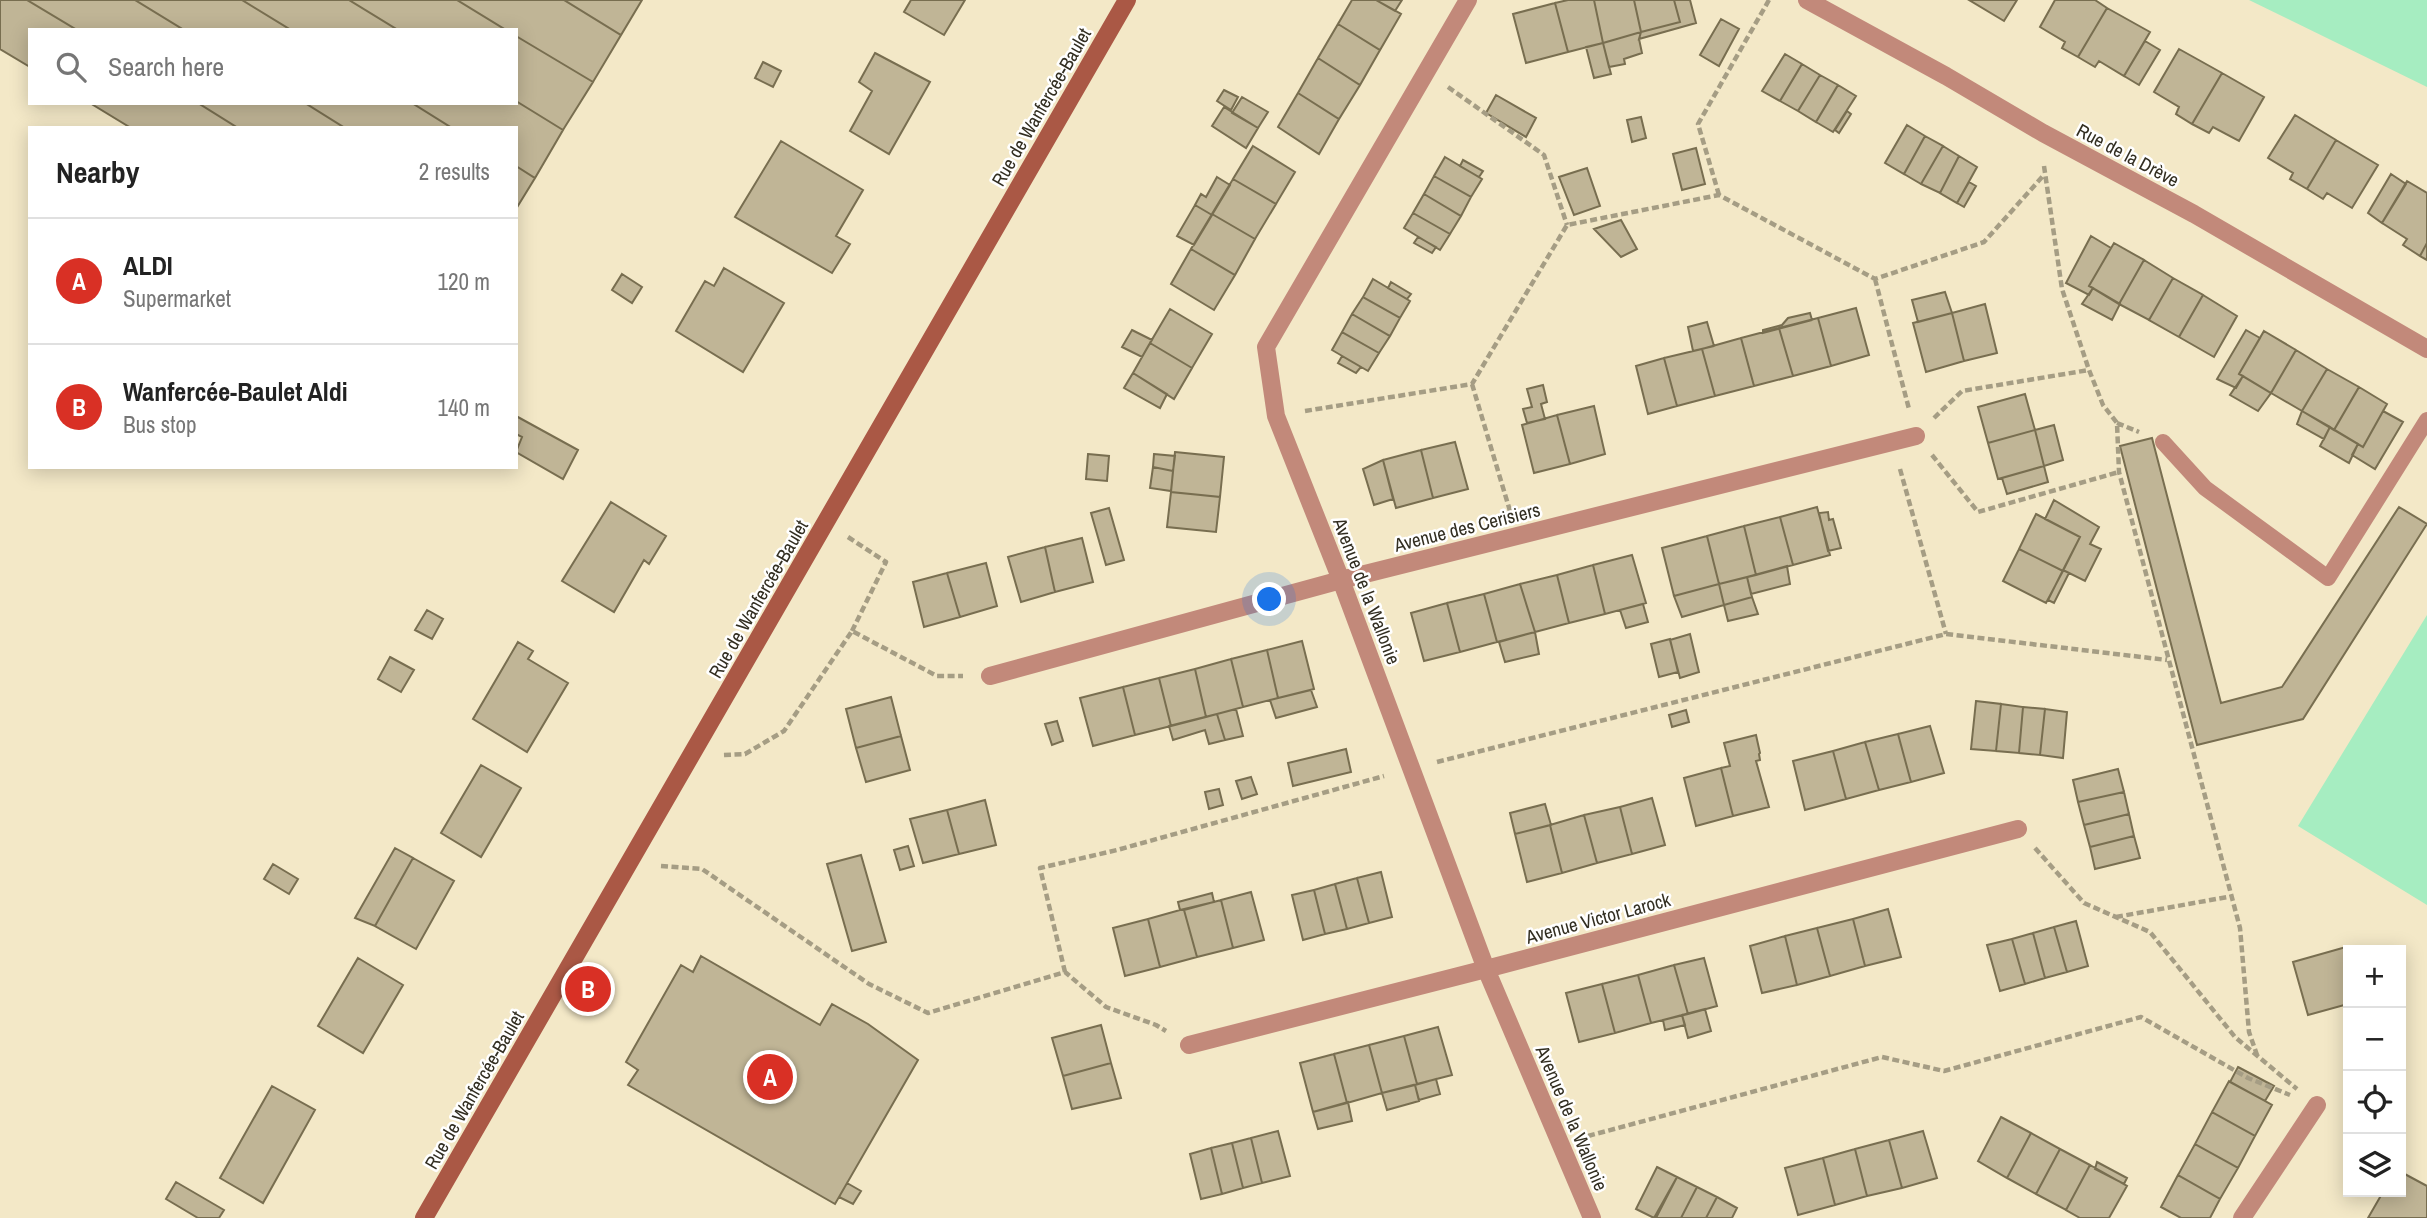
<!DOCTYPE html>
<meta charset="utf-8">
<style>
body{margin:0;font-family:"Archivo Narrow",sans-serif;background:#f6f6f6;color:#222}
.controls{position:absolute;right:21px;bottom:21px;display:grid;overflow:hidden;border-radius:0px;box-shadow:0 4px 18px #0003}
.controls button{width:63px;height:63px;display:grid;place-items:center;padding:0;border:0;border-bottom:2px solid #e0e0e0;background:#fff;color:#222;font:35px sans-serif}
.you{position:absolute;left:1270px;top:600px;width:24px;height:24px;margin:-18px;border:5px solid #fff;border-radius:50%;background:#1a73e8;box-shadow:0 0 0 10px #1a73e833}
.badge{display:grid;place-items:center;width:46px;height:46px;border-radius:50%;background:#d93025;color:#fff;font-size:23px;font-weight:700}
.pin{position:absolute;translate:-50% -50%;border:4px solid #fff;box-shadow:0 2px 7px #0006}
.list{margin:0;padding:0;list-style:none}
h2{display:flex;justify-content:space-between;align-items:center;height:91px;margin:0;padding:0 28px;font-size:30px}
h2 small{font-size:23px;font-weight:400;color:#767676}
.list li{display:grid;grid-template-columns:46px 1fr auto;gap:21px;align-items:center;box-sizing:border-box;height:126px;padding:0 28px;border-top:2px solid #e0e0e0}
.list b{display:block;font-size:26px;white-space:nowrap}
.list p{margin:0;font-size:23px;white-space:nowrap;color:#767676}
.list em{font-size:23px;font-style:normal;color:#767676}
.icon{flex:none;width:38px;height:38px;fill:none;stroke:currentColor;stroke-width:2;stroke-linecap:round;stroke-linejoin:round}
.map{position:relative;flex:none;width:2427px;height:1218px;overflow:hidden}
.search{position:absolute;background:#fff;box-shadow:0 4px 18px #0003;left:28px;top:28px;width:490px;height:77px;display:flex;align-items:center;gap:18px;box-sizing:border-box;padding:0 24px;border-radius:0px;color:#767676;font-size:26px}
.panel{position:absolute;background:#fff;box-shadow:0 4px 18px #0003;left:28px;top:126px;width:490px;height:343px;border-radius:0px}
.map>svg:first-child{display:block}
</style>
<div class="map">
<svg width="2427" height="1218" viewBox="0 0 2427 1218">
<rect width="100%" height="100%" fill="#f3e8c7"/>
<path fill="#a6edc1" d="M2249 0H2427V87Z
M2427 615V905L2298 826Z"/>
<path fill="#c0b596" stroke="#786e50" stroke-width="2" d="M0 0H27L77 30H30V67L0 49Z
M27 0H135L184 30H77Z
M135 0H242L291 30H184Z
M242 0H349L398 30H291Z
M349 0H457L506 30H398Z
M457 0H564L621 35 593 82 516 36V30H506Z
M564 0H642L621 35Z
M911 0H965L944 35 904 12Z
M1352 0H1376L1401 14 1380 50 1338 24Z
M1376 0H1402L1395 11Z
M1568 0H1594L1603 43 1568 52 1555 3Z
M1594 0H1634L1641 32 1603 43Z
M1634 0H1674L1680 22 1641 32Z
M1674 0H1690L1696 23 1639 39 1641 32 1680 22Z
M1969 0H2017L2004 21Z
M2055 0H2095L2107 8 2078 57 2062 48 2065 42 2040 27Z
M1555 3 1568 52 1526 63 1513 14Z
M2107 8 2150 32 2124 76 2099 61 2095 67 2078 57Z
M1721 19 1739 29 1719 66 1700 55Z
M1338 24 1380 50 1360 85 1318 58Z
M1641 32 1639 39 1642 53 1624 59 1625 64 1609 67 1603 43Z
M516 36 593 82 563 130 516 101Z
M2145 41 2160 50 2139 85 2124 76Z
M1603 43 1611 74 1594 78 1586 47Z
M2179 49 2222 73 2192 124 2176 114 2179 107 2154 92Z
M875 53 930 82 889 154 850 131 872 91 859 82Z
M1785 54 1802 64 1780 101 1762 91Z
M1318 58 1360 85 1339 119 1298 93Z
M763 62 781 71 773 87 755 78Z
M1802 64 1820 75 1798 111 1780 101Z
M2222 73 2264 97 2239 141 2213 127 2209 133 2192 124Z
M1820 75 1838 85 1816 122 1798 111Z
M1838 85 1856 96 1833 132 1816 122Z
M1224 90 1238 97 1231 110 1217 101Z
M1298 93 1339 119 1319 154 1278 127Z
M1496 95 1536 118 1526 137 1486 113Z
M1242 97 1268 112 1258 128 1232 113Z
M516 101 563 130 535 178 516 166V128H452L412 103H516Z
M90 103H198L238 128H131Z
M198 103H305L345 128H238Z
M305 103H412L452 128H345Z
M1224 107 1258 128 1246 148 1212 126Z
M1847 111 1851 114 1839 133 1835 130Z
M2295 115 2336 140 2307 189 2290 179 2293 173 2268 158Z
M1641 117 1646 138 1632 142 1627 120Z
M1907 125 1925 136 1904 174 1885 163Z
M1925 136 1943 146 1921 184 1904 174Z
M2336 140 2378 165 2352 208 2327 193 2323 199 2307 189Z
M781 141 863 190 836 236 850 244 832 273 735 217Z
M1253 146 1295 172 1276 204 1233 179Z
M1943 146 1959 156 1940 193 1921 184Z
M1696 148 1705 184 1682 190 1673 154Z
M1959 156 1977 167 1957 203 1940 193Z
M1445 157 1482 179 1471 197 1434 176Z
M1463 160 1483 171 1479 177 1460 166Z
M516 166 535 178 516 209Z
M1587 168 1600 206 1574 215 1559 177Z
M2391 174 2406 184 2382 223 2368 213Z
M1434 176 1471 197 1461 216 1424 194Z
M1217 177 1230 185 1212 215 1195 205 1201 194 1206 197Z
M1233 179 1276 204 1255 239 1212 214Z
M2407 181 2427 193V243L2420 256 2403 245 2407 239 2382 223Z
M1969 182 1976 186 1964 207 1957 203Z
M1424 194 1461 216 1450 234 1413 213Z
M1195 205 1212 215 1194 245 1177 236Z
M1413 213 1450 234 1440 250 1404 228Z
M1212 214 1255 239 1235 275 1191 249Z
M1621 220 1637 249 1621 257 1594 229Z
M2091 236 2111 248 2089 286 2093 288 2089 295 2066 283Z
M1418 237 1436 247 1432 253 1414 243Z
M2114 243 2144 260 2119 304 2089 286Z
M2427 243V260L2420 256Z
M1191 249 1235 275 1214 310 1171 284Z
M2144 260 2173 278 2149 320 2119 304Z
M724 268 784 303 743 372 676 331 705 281 714 286Z
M622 274 642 287 632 303 612 290Z
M2173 278 2203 295 2179 337 2149 320Z
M1373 279 1410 301 1400 318 1363 297Z
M1391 282 1411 294 1407 299 1388 288Z
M2093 288 2120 304 2112 320 2082 304Z
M1945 292 1952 313 1918 322 1912 300Z
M2203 295 2237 316 2214 357 2179 337Z
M1363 297 1400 318 1390 336 1352 314Z
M1985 304 1997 353 1964 361 1952 313Z
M1856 308 1869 355 1831 366 1818 318Z
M1170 309 1212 334 1192 368 1150 343Z
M1810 313 1812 320 1763 333V330L1782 325 1788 318Z
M1952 313 1964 361 1926 372 1913 323Z
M1352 314 1390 336 1379 353 1342 332Z
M1818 318 1831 366 1793 376 1779 328Z
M1707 322 1714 346 1693 351 1688 327Z
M1779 328 1793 376 1754 386 1741 338Z
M1132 330 1152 340 1142 357 1122 347Z
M2246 330 2260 338 2239 374 2243 376 2236 388 2217 379Z
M2264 331 2296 350 2271 393 2239 374Z
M1342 332 1379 353 1368 371 1332 350Z
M1741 338 1754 386 1715 396 1702 349Z
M1150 343 1192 368 1174 399 1133 373Z
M1702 349 1715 396 1677 406 1664 358Z
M2296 350 2327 369 2302 411 2271 393Z
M1342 356 1361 367 1356 373 1338 363Z
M1664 358 1677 406 1648 414 1636 366Z
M2327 369 2359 387 2334 430 2302 411Z
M1133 373 1167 394 1160 408 1124 388Z
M2243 376 2271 393 2258 411 2230 395Z
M1543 385 1547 402 1541 404 1545 419 1527 423 1523 409 1532 407 1527 389Z
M2359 387 2387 404 2363 447 2334 430Z
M2025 394 2035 430 1988 443 1978 407Z
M1594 406 1605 454 1570 464 1557 415Z
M2302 411 2330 427 2324 439 2297 424Z
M2383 411 2403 422 2375 469 2352 455 2358 444 2363 447Z
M1557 415 1570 464 1534 473 1522 425Z
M516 416 578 450 563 479 516 452 522 437 516 434Z
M2054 425 2063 460 2044 466 2035 430Z
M2330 427 2358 444 2349 463 2320 446Z
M2035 430 2044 466 1998 479 1988 443Z
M2152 438 2221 703 2282 687 2399 507 2427 524 2303 719 2197 745 2120 446Z
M1455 442 1468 489 1433 498 1421 450Z
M1421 450 1433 498 1396 508 1383 460Z
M1175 452 1224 457 1220 497 1171 492Z
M1088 454 1109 456 1107 481 1086 479Z
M1154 454 1175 456 1173 471 1153 467Z
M1383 460 1393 499 1374 505 1363 469Z
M2044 466 2048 482 2007 494 2002 478Z
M1153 467 1173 471 1171 491 1150 488Z
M1171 492 1220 497 1216 532 1167 527Z
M2054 500 2099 527 2090 544 2101 549 2085 581 2063 570 2080 537 2045 519Z
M611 502 666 536 649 564 644 560 614 612 562 581Z
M1817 507 1830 555 1793 565 1780 517Z
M1109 508 1124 560 1106 565 1091 513Z
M1828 512 1829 520 1833 519 1841 548 1828 551 1819 513Z
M2036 514 2080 537 2063 571 2019 549Z
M1780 517 1793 565 1756 575 1744 526Z
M1744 526 1756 575 1719 584 1707 536Z
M1707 536 1719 584 1674 596 1662 548Z
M1082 538 1093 582 1055 592 1045 547Z
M1045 547 1055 592 1021 602 1008 557Z
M2019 549 2063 571 2046 603 2003 581Z
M1632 555 1646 603 1605 614 1593 565Z
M986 563 997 606 960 617 947 573Z
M1593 565 1605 614 1569 623 1557 575Z
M1787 566 1790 584 1751 594 1747 577Z
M2063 570 2069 573 2054 603 2048 600Z
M947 573 960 617 924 627 913 582Z
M1557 575 1569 623 1535 632 1520 584Z
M1747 577 1752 597 1724 605 1719 584Z
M1520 584 1535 632 1497 642 1484 594Z
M1719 584 1724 605 1682 617 1674 596Z
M1484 594 1497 642 1460 652 1447 603Z
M1752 597 1758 614 1728 621 1724 605Z
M1447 603 1460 652 1424 661 1411 613Z
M1643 604 1648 622 1626 628 1620 610Z
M427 610 443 619 432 639 415 630Z
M1535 632 1539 654 1505 662 1499 642Z
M1690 634 1699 672 1680 678 1670 640Z
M1670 639 1678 672 1659 677 1651 644Z
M1302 641 1314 689 1278 698 1267 650Z
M518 642 533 651 528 659 568 683 527 752 473 719Z
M1267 650 1278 698 1243 707 1231 659Z
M390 657 414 670 401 692 378 679Z
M1231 659 1243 707 1206 717 1195 669Z
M1195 669 1206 717 1171 726 1159 678Z
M1159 678 1171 726 1135 735 1123 687Z
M1123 687 1135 735 1093 746 1080 698Z
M1311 690 1317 707 1276 718 1270 700Z
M891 697 901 736 856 748 846 709Z
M1976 701 2001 704 1996 751 1971 749Z
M2001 704 2023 707 2019 753 1996 751Z
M2023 707 2045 709 2040 755 2019 753Z
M1236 709 1243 736 1225 740 1217 714Z
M2045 709 2067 712 2063 758 2040 755Z
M1686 710 1689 722 1672 727 1669 715Z
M1217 714 1225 740 1209 744 1205 730 1173 740 1169 726Z
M1057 721 1063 741 1052 745 1045 724Z
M1930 726 1944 773 1911 782 1898 734Z
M1898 734 1911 782 1879 790 1865 742Z
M1756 735 1760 753 1759 754 1760 760 1756 761 1769 807 1733 816 1721 768 1730 766 1724 743Z
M901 736 910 770 866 782 856 748Z
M1865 742 1879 790 1846 799 1833 751Z
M1346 749 1351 772 1293 786 1288 763Z
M1833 751 1846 799 1805 810 1793 761Z
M481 765 521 788 481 857 441 833Z
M1721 768 1733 816 1696 826 1684 778Z
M2118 769 2124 792 2078 802 2073 780Z
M1251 777 1257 794 1242 799 1236 781Z
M1219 789 1223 805 1209 809 1205 792Z
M2124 792 2129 814 2084 825 2078 802Z
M1652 798 1665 845 1632 854 1620 807Z
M985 800 996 845 959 854 947 810Z
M1545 804 1551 825 1515 834 1510 813Z
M1620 807 1632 854 1597 863 1584 815Z
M947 810 959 854 923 863 910 819Z
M2129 814 2134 836 2090 847 2084 825Z
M1584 815 1597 863 1562 873 1550 825Z
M1550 825 1562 873 1527 882 1515 834Z
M2134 836 2140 858 2095 869 2090 847Z
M908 846 914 866 900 870 894 850Z
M395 848 413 858 375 926 355 918Z
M861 855 886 942 852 951 827 864Z
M413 858 454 881 416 949 375 926Z
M273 864 298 879 289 894 264 879Z
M1381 872 1392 917 1369 923 1357 878Z
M1357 878 1369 923 1347 929 1335 884Z
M1335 884 1347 929 1325 934 1314 890Z
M1314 890 1325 934 1303 940 1292 895Z
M1251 892 1264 940 1233 948 1221 900Z
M1212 893 1214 902 1180 910 1178 902Z
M1221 900 1233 948 1197 957 1184 910Z
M1888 909 1901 957 1865 966 1853 919Z
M1180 910H1184L1197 957 1160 967 1148 919Z
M1148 919 1160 967 1125 976 1113 928Z
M1853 919 1865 966 1830 976 1817 928Z
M2076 921 2088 966 2067 972 2054 927Z
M2054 927 2067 972 2045 978 2033 933Z
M1817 928 1830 976 1797 985 1785 936Z
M2033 933 2045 978 2025 984 2012 939Z
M1785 936 1797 985 1762 993 1750 946Z
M2012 939 2025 984 2000 991 1987 945Z
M2346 947 2348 955V1004L2308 1015 2293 962Z
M701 956 820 1025 832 1004 868 1024 918 1060 835 1204 628 1085 638 1070 626 1062 681 965 693 972Z
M358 958 403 985 363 1053 318 1026Z
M1704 958 1717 1006 1688 1014 1674 965Z
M1674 965 1688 1014 1651 1023 1638 975Z
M1638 975 1651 1023 1615 1033 1602 984Z
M1602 984 1615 1033 1579 1042 1566 993Z
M1705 1009 1711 1031 1688 1038 1682 1015Z
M1682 1015 1685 1025 1665 1030 1663 1020Z
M1101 1025 1111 1063 1063 1076 1052 1038Z
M1438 1027 1452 1075 1417 1084 1404 1036Z
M1404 1036 1417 1084 1382 1093 1369 1045Z
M1369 1045 1382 1093 1347 1103 1334 1054Z
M1334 1054 1347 1103 1313 1112 1300 1063Z
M1111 1063 1121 1098 1072 1109 1063 1076Z
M2238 1067 2274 1086 2265 1101 2230 1082Z
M1436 1079 1440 1094 1419 1100 1415 1085Z
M2229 1081 2272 1105 2255 1136 2212 1112Z
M1415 1085 1419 1101 1387 1110 1382 1093Z
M272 1086 315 1110 263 1203 220 1178Z
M1348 1102 1352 1121 1318 1129 1313 1112Z
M2212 1112 2255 1136 2238 1168 2195 1144Z
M2001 1117 2031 1133 2007 1178 1978 1161Z
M1278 1131 1290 1176 1262 1183 1251 1138Z
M1923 1131 1937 1178 1902 1188 1889 1140Z
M2031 1133 2060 1149 2036 1194 2007 1178Z
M1251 1138 1262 1183 1243 1188 1232 1143Z
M1889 1140 1902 1188 1867 1196 1855 1149Z
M1232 1143 1243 1188 1222 1194 1211 1148Z
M2195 1144 2238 1168 2220 1199 2178 1175Z
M1211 1148 1222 1194 1201 1199 1190 1154Z
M1855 1149 1867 1196 1835 1205 1823 1158Z
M2060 1149 2090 1165 2066 1210 2036 1194Z
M1823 1158 1835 1205 1798 1215 1785 1168Z
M2097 1162 2127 1178 2124 1184 2095 1169Z
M2090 1165 2127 1186 2109 1218H2080L2066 1210Z
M1657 1167 1677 1177 1654 1218 1636 1209Z
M2401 1172 2427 1186V1218H2368L2383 1192H2401Z
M2178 1175 2220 1199 2210 1218H2181L2161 1207Z
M1677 1177 1697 1187 1681 1218H1656Z
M176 1182 224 1210 219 1218H198L166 1199Z
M847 1183 861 1191 853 1204 839 1197Z
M1697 1187 1717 1197 1706 1218H1681Z
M1717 1197 1737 1208 1732 1218H1706Z"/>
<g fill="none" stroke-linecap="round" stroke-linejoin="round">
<path stroke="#a59d84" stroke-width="4.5" stroke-dasharray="7 3.5" stroke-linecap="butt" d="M1448 87 1544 155 1567 225
M2044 166 2062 289 2089 370 2103 405 2117 423 2119 472 2240 928 2249 1032 2257 1055
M1719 195 1698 124 1769 0
M1875 279 1909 409
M1472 384 1510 511
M1305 411 1472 384 1567 225 1719 195 1875 279 1984 242 2043 176
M1934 418 1962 391 2089 370
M2117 423 2139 432
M1932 455 1978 512 2119 472
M1900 469 1946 634
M848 537 886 562 852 631
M724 755 745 754 784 731 852 631 937 676H963
M1437 762 1946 634 2167 660
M2035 848 2084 903 2150 932 2235 1037 2297 1089
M661 866 702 869 869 984 928 1013 1065 972 1106 1007 1156 1025 1166 1031
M2116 917 2233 896
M1065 972 1040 868 1117 850 1384 776
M1588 1136 1882 1057 1944 1071 2141 1017 2248 1078 2290 1095"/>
<path stroke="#c2897a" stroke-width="16" d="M2163 442 2205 488 2328 578 2427 420"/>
<path stroke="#c2897a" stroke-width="18" d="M1468 0 1266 347 1276 416 1341 580 1486 969 1592 1218
M1807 0 1946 76 2043 133 2194 214 2427 349
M990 676 1341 580 1916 436
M1189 1045 1486 969 2018 829
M2242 1218 2317 1105"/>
<path stroke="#aa5845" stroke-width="18" d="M424 1218 1127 0"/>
</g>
<g text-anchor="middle" stroke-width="5" stroke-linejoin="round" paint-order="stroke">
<g font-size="19" fill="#322e21" stroke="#fff">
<text transform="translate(1041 107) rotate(-60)" y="7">Rue de Wanfercée-Baulet</text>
<text transform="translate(2128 155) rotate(28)" y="7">Rue de la Drève</text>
<text transform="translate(1467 527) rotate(-14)" y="7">Avenue des Cerisiers</text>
<text transform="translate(1367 591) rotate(69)" y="7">Avenue de la Wallonie</text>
<text transform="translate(758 599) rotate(-60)" y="7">Rue de Wanfercée-Baulet</text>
<text transform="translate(1598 918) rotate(-15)" y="7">Avenue Victor Larock</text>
<text transform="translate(474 1090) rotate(-60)" y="7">Rue de Wanfercée-Baulet</text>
<text transform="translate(1572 1118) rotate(67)" y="7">Avenue de la Wallonie</text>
</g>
</g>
</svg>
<div class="controls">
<button>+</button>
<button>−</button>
<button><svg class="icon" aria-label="locate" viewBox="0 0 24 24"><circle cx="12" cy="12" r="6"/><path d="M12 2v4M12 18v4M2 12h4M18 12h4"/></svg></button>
<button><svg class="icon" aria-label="layers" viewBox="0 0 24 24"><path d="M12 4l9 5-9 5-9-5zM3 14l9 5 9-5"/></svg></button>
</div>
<div class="you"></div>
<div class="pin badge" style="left:770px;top:1077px">A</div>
<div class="pin badge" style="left:588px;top:989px">B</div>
<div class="search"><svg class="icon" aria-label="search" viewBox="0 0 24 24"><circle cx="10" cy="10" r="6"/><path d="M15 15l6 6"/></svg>Search here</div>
<section class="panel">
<h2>Nearby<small>2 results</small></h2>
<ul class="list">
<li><span class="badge">A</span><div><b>ALDI</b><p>Supermarket</p></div><em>120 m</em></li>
<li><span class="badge">B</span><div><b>Wanfercée-Baulet Aldi</b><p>Bus stop</p></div><em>140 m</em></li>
</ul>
</section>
</div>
